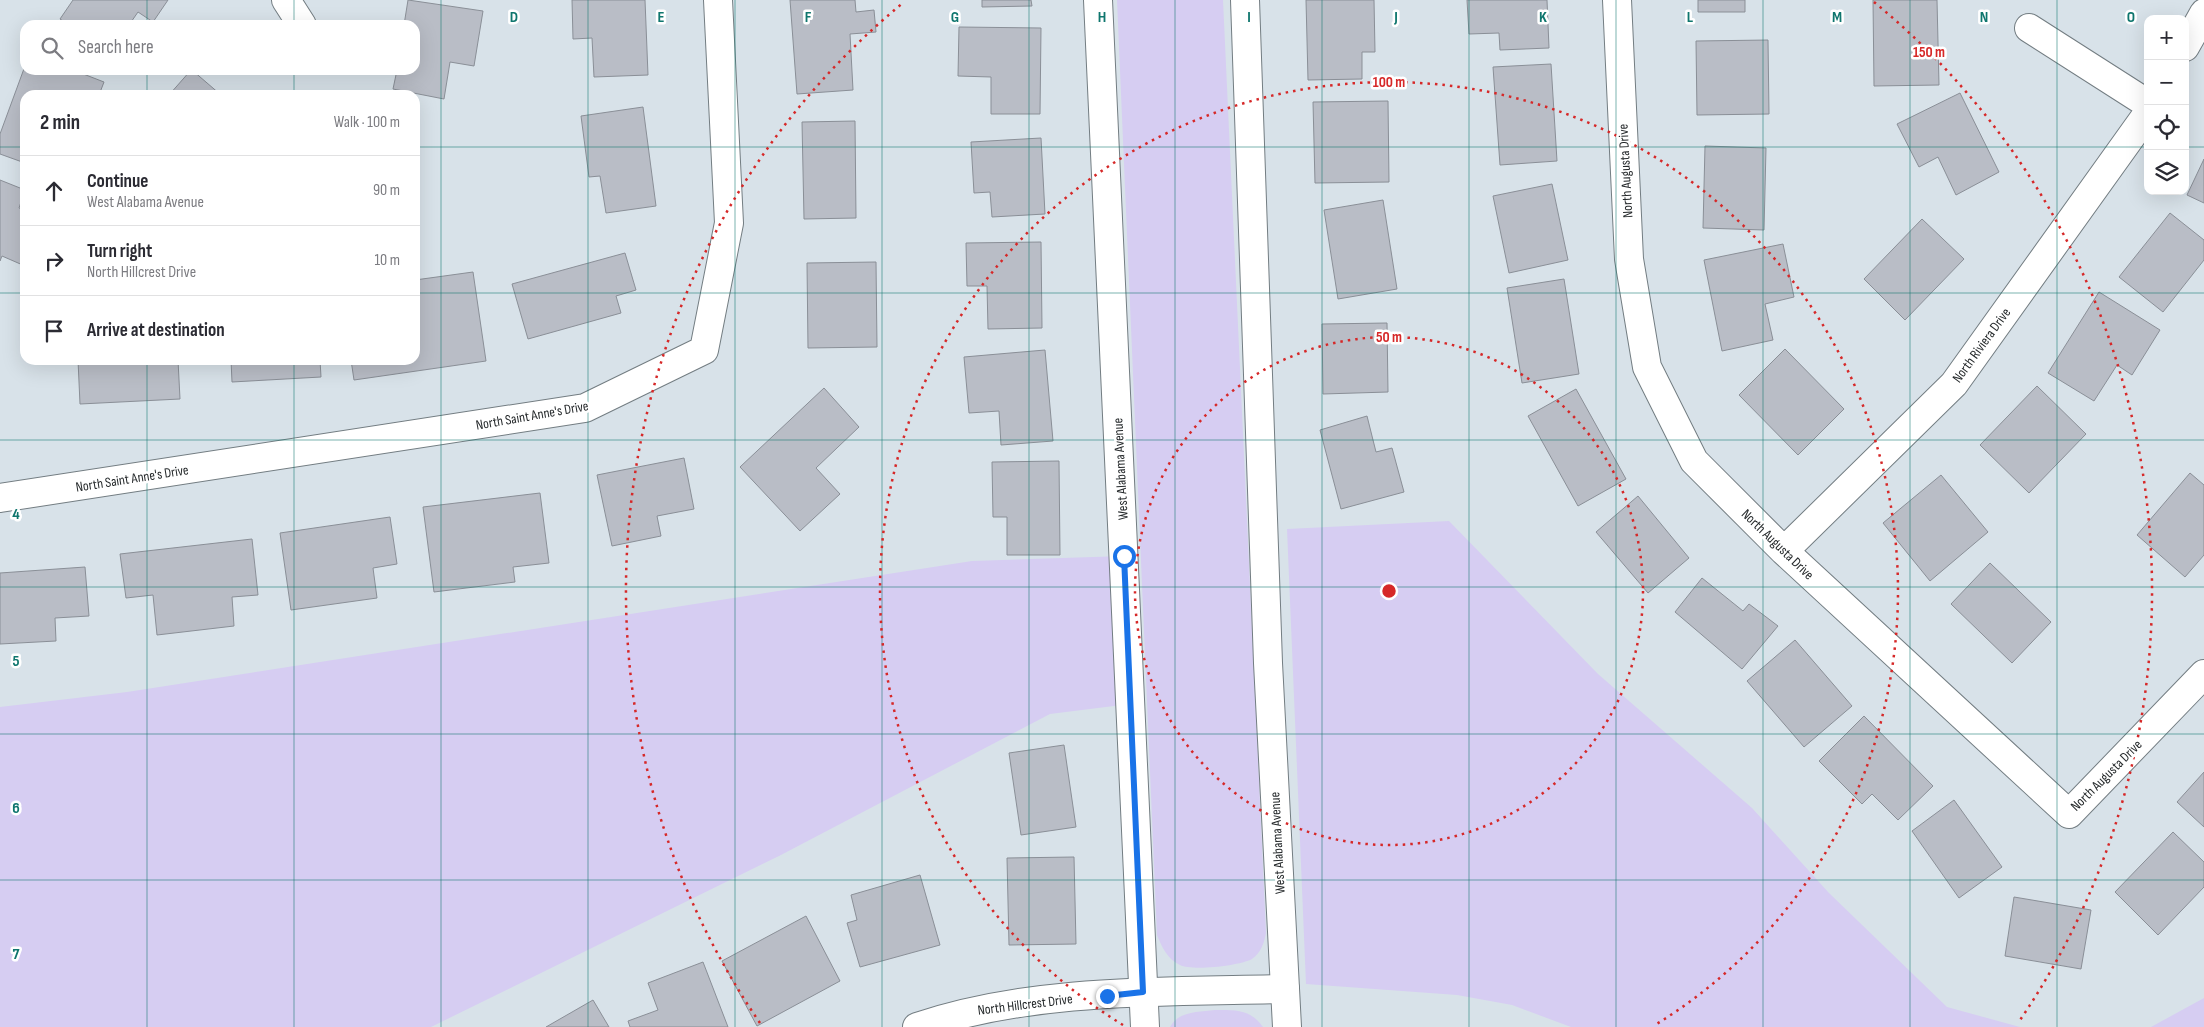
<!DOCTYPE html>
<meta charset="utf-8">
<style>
body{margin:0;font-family:"Sofia Sans Condensed",sans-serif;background:#f7f7f7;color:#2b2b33}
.controls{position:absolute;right:15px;top:15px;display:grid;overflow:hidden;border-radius:10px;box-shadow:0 5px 20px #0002}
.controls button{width:45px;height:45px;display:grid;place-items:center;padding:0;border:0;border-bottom:1px solid #e1e1e2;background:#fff;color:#2b2b33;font:25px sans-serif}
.stop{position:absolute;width:15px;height:15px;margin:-11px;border:4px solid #1a73e8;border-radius:50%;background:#fff}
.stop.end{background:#1a73e8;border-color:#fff;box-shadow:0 1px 5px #0008}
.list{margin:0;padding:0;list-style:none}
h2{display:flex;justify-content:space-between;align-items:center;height:65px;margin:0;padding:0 20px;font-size:21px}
h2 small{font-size:16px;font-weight:400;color:#7c7c81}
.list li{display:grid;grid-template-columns:32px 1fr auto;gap:15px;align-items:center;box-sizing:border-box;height:70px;padding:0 20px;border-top:1px solid #e1e1e2}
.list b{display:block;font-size:19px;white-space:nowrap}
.list p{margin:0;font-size:16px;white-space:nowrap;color:#7c7c81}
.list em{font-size:16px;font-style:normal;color:#7c7c81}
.icon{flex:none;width:28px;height:28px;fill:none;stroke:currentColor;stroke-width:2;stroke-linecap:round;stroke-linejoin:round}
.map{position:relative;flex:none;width:2204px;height:1027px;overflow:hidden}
.search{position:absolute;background:#fff;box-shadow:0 5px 20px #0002;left:20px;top:20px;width:400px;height:55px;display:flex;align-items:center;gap:12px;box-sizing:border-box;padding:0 18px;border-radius:15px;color:#7c7c81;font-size:19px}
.panel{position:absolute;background:#fff;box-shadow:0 5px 20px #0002;left:20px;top:90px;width:400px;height:275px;border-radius:15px}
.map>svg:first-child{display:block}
</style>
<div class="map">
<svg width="2204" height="1027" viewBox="0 0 2204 1027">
<rect width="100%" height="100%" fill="#d8e2e9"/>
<path fill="#d6cdf2" d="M1117 0H1223L1266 933C1264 943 1261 953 1252 959 1239 966 1192 971 1180 965 1167 959 1162 947 1157 935Z
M1449 521 1598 674 1752 808 1829 893 1947 1007 2020 1027H1571L1512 1005 1457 995 1306 984 1287 529Z
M1124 556 1130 704 1050 714 779 856 431 1027H0V707L127 692 972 561Z
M2204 998V1027H2151Z
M1215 1010C1236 1010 1250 1009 1263 1027H1170C1178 1011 1199 1012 1215 1010Z"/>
<path fill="#b9bdc6" stroke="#8a8f97" d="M73 0H168L153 22 138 12 129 25H69L60 19Z
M408 0 483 11 474 66 450 62 444 99 393 89 397 70H415V25H404Z
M572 0H645L648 75 594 77 592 38 573 39Z
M790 0H855L856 12 874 10 876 32 850 34 853 90 797 94Z
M982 0H1031L1032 6 982 7Z
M1306 0H1374L1375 52H1362V79L1308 80Z
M1467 0H1547L1549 48 1500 50 1499 33 1469 34Z
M1698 0H1745V12H1698Z
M1873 0H1937L1939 85 1874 86Z
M959 27 1041 28 1040 114H991V77L958 76Z
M1768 40 1769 114 1697 115 1696 41Z
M1551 64 1557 161 1500 165 1493 67Z
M25 66V70H73L104 82 99 95H25V163L0 154V134Z
M191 70H192L221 95H169Z
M1960 93 1999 172 1956 195 1938 157 1919 167 1897 124Z
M1388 101 1389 182 1315 183 1313 102Z
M643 107 656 206 606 213 600 176 589 177 581 116Z
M855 121 856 218 804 219 802 122Z
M1041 138 1045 214 992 217 990 192 974 193 971 142Z
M1705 146 1766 148 1764 230 1703 228Z
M2204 159V203L2187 195Z
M0 180 25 190 19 208 25 211V266L2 256 0 261Z
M1552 184 1568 260 1509 273 1493 196Z
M1383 200 1397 289 1338 299 1324 210Z
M2170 213 2204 240V260L2163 312 2119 277Z
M1922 219 1964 259 1905 320 1864 279Z
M1041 242 1042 328 988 329 987 286H967L966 243Z
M1783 244 1794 297 1765 304 1773 340 1722 351 1704 260Z
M625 253 636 290 616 296 621 313 528 339 512 284Z
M876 262 877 347 808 348 807 263Z
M473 272 486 361 354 380 351 360H415V280Z
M1564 279 1579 374 1522 383 1507 288Z
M2099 292 2160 330 2132 375 2117 365 2094 401 2048 373Z
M1387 323 1388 392 1323 394 1322 324Z
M1785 349 1844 409 1798 455 1739 395Z
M1045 350 1053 441 1001 445 999 411 969 413 964 357Z
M78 360H178L180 399 80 404Z
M231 360H320L321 377 232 382Z
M2037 386 2086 434 2029 493 1980 445Z
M824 388 859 427 816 468 840 494 800 531 740 467Z
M1576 389 1626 479 1578 506 1528 416Z
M1367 416 1376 452 1392 448 1404 492 1341 509 1320 430Z
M684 458 694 509 657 516 661 536 612 546 597 475Z
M1059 461 1060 555H1007V517H993L992 462Z
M2190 473 2204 485V555L2185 577 2137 535Z
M1941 475 1988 532 1930 581 1883 523Z
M540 493 549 563 513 567 515 582 434 592 423 507Z
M1638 496 1689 558 1648 593 1596 532Z
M390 517 397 564 373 568 377 598 291 610 280 533Z
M252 539 258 595 232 597 234 626 157 635 153 595 126 598 120 554Z
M1990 563 2051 622 2012 663 1951 604Z
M85 567 89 616 55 618 56 641 0 644V573Z
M1702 578 1743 611 1749 604 1778 626 1742 669 1675 612Z
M1795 640 1852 706 1804 747 1747 681Z
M1864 716 1933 786 1898 820 1872 794 1862 804 1819 761Z
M1064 745 1076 827 1021 835 1009 753Z
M2204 772V827L2177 802Z
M1954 800 2002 867 1959 898 1912 831Z
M2173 832 2204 862V887L2158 935 2115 892Z
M1074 857 1076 944 1009 945 1007 858Z
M920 875 940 945 860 967 847 923 857 920 851 895Z
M2014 897 2091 910 2081 969 2005 956Z
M806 916 840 981 757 1026 722 961Z
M703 962 728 1027H630L628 1021 658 1010 648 983Z
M593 1000 609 1027H546Z"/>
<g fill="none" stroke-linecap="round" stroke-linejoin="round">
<g stroke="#737d82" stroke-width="30">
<path id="minor" d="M286 0 302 25
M1617 0 1629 259 1647 367 1694 461 1784 551 2069 814 2204 674
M2029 28 2148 104
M2185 47 2204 13
M0 498 585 408 704 350 729 223 718 0
M1784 551 1954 384 2148 113
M917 1027C1033 988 1163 992 1285 989"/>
</g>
<g stroke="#737d82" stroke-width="30">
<path id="tertiary" d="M1098 0 1145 1027
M1245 0 1268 663 1287 1027"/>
</g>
<use href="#minor" stroke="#fff" stroke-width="28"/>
<use href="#tertiary" stroke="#fff" stroke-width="28"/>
</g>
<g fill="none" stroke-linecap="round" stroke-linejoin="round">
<path stroke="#1a73e8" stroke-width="6" d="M1107 996 1143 992 1124 556"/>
</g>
<path fill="none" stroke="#0f766e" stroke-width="1" stroke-opacity="0.55" d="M147 0V25M294 0V25M441 0V1027M588 0V1027M735 0V1027M882 0V1027M1029 0V1027M1175 0V1027M1322 0V1027M1469 0V1027M1616 0V1027M1763 0V1027M1910 0V1027M2057 0V1027M147 70V95M294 70V95M0 147H25M415 147H2148M2185 147H2204M0 293H25M415 293H2204M147 360V1027M294 360V1027M0 440H2204M0 587H2204M0 734H2204M0 880H2204"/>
<g fill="none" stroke="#d62828" stroke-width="2.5" stroke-dasharray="2.5 5">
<circle cx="1389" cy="591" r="254"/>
<path d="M1123 1025A509 509 0 1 1 1655 1025"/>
<path d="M760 1023A763 763 0 0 1 904 2M1874 2A763 763 0 0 1 2018 1023"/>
</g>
<g text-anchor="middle" stroke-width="5" stroke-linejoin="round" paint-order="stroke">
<g font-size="14" fill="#25292b" stroke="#fff">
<text transform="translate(1625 171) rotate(-93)" y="5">North Augusta Drive</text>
<text transform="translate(1981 345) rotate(-54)" y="5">North Riviera Drive</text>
<text transform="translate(532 415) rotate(-10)" y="5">North Saint Anne's Drive</text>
<text transform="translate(1120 469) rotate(-93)" y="5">West Alabama Avenue</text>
<text transform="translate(132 478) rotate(-9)" y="5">North Saint Anne's Drive</text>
<text transform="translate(1778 544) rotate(44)" y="5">North Augusta Drive</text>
<text transform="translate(2106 775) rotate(-45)" y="5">North Augusta Drive</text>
<text transform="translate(1277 843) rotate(-93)" y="5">West Alabama Avenue</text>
<text transform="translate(1025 1004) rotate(-7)" y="5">North Hillcrest Drive</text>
</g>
</g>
<g font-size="16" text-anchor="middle" font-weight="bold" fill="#0f766e" stroke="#fff" stroke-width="5" stroke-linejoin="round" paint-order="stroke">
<text x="514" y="22">D</text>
<text x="661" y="22">E</text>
<text x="808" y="22">F</text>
<text x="955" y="22">G</text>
<text x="1102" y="22">H</text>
<text x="1249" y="22">I</text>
<text x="1396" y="22">J</text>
<text x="1543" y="22">K</text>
<text x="1690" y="22">L</text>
<text x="1837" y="22">M</text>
<text x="1984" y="22">N</text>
<text x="2131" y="22">O</text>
<text x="16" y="519">4</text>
<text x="16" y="666">5</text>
<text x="16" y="813">6</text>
<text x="16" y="959">7</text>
</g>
<circle cx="1389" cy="591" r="8" fill="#d62828" stroke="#fff" stroke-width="2.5"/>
<g font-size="15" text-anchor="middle" font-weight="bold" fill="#d62828" stroke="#fff" stroke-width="5" stroke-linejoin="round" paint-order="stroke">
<text x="1929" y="57">150 m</text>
<text x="1389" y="87">100 m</text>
<text x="1389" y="342">50 m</text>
</g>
</svg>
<div class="controls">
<button>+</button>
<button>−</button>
<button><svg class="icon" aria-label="locate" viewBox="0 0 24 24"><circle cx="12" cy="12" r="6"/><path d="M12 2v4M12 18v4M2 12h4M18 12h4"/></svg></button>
<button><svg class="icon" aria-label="layers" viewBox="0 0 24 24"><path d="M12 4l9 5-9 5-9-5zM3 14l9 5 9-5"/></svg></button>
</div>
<div class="stop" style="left:1124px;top:556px"></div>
<div class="stop end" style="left:1107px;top:996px"></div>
<div class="search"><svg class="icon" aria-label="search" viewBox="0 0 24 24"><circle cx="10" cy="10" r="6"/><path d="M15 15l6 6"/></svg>Search here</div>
<section class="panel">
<h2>2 min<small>Walk · 100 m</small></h2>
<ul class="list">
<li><svg class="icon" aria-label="ahead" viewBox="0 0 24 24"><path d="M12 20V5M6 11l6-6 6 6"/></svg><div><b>Continue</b><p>West Alabama Avenue</p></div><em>90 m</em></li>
<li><svg class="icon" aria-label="right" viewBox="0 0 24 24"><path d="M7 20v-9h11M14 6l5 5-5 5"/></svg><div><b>Turn right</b><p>North Hillcrest Drive</p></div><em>10 m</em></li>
<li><svg class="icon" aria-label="arrive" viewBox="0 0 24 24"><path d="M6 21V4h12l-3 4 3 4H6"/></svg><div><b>Arrive at destination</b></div></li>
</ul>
</section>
</div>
